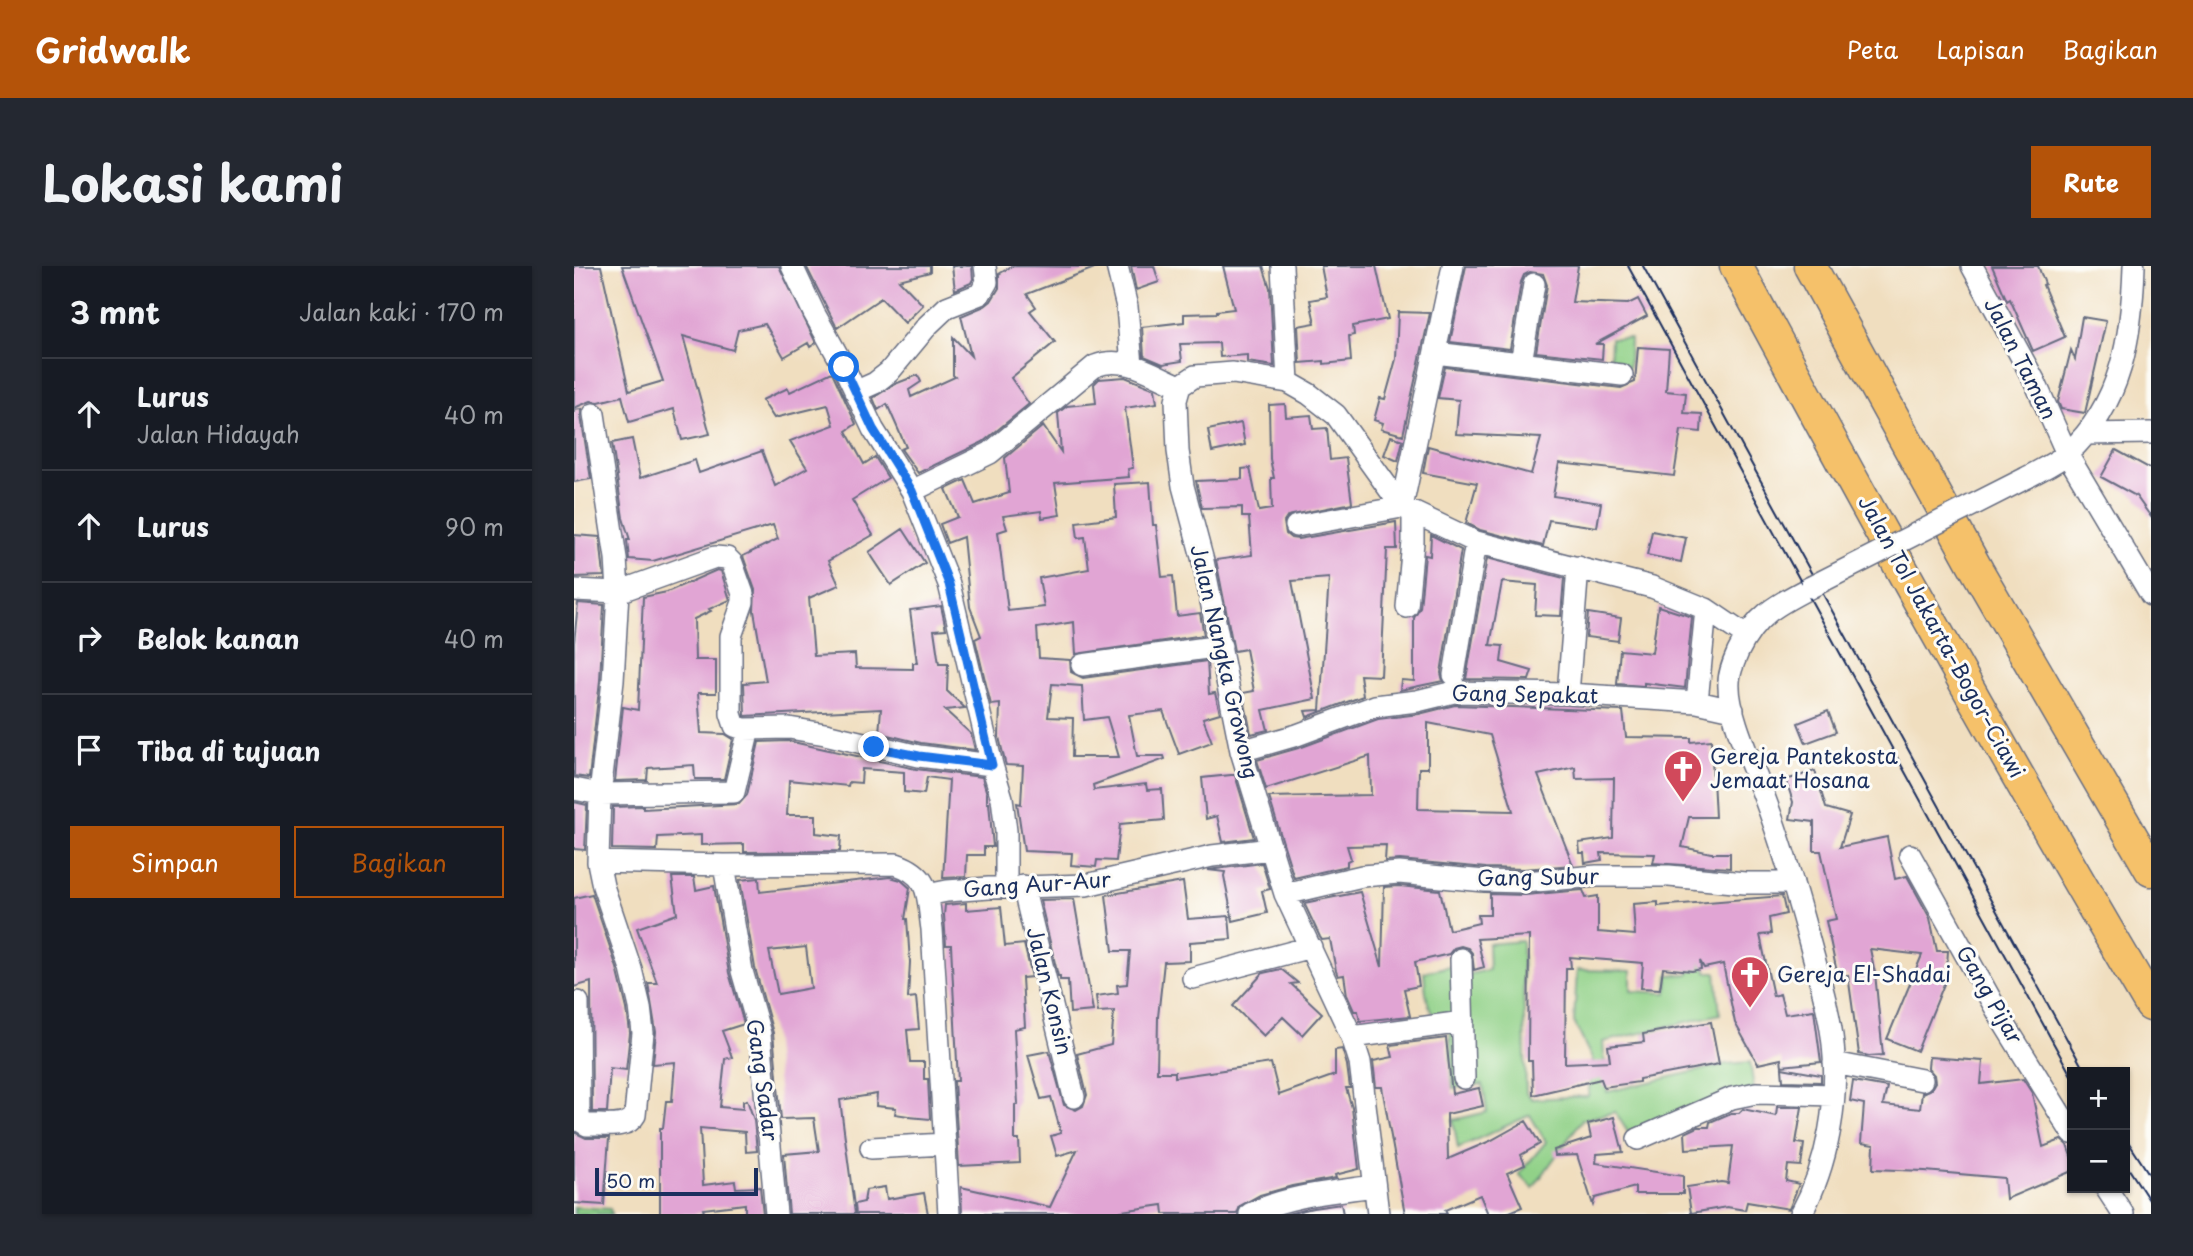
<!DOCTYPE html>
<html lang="id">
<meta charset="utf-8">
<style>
body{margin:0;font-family:"Playpen Sans",sans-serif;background:#242831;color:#f1f3f6}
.controls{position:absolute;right:21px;bottom:21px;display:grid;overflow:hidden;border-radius:0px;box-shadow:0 2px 5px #0004}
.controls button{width:63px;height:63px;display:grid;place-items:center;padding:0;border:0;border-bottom:2px solid #363941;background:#171b24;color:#f1f3f6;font:35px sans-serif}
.scale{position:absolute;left:21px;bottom:18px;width:163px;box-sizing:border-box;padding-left:7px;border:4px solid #1b2f5e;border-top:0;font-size:19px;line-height:24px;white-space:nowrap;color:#1b2f5e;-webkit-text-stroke:5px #fdfcf7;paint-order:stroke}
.stop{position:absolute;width:21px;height:21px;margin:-16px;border:5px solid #1a73e8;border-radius:50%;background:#fff}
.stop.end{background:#1a73e8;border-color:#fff;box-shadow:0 2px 7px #0008}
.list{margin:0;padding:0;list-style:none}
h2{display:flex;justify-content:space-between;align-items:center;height:91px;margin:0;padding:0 28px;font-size:30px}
h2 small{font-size:23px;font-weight:400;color:#9ea1a6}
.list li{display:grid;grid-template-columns:46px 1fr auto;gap:21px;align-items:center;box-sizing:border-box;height:112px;padding:0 28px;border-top:2px solid #363941}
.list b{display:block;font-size:26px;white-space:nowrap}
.list p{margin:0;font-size:23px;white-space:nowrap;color:#9ea1a6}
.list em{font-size:23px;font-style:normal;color:#9ea1a6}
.actions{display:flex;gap:14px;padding:21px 28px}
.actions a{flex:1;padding:16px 0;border:2px solid #b45309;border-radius:0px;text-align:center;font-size:24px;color:#b45309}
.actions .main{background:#b45309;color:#fff}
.icon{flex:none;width:38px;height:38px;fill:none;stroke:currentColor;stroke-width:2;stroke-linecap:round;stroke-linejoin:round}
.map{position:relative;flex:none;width:1577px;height:948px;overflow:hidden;border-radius:0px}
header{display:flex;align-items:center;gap:42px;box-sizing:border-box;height:98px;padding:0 35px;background:#b45309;color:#fff}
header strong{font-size:33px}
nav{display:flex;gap:38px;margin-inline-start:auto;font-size:24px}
.intro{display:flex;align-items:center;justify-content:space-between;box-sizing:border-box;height:168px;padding:0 42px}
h1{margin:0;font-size:49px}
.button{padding:18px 32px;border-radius:0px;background:#b45309;color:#fff;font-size:24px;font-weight:700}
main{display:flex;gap:42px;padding:0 42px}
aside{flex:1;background:#171b24;border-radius:0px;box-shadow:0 2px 5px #0004}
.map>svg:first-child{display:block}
</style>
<header>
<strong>Gridwalk</strong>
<nav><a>Peta</a><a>Lapisan</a><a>Bagikan</a></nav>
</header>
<div class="intro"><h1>Lokasi kami</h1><a class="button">Rute</a></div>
<main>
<aside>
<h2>3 mnt<small>Jalan kaki · 170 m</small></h2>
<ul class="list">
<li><svg class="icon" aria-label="ahead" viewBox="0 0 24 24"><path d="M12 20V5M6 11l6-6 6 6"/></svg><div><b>Lurus</b><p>Jalan Hidayah</p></div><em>40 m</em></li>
<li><svg class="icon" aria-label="ahead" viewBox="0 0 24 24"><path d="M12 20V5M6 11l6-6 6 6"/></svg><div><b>Lurus</b></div><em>90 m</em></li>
<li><svg class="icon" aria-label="right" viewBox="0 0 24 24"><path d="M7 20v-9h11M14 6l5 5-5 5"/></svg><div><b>Belok kanan</b></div><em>40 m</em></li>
<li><svg class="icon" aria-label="arrive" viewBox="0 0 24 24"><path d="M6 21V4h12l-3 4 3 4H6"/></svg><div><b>Tiba di tujuan</b></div></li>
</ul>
<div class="actions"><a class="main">Simpan</a><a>Bagikan</a></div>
</aside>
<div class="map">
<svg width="1577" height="948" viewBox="0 0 1577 948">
<rect width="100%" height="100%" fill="#fdfcf7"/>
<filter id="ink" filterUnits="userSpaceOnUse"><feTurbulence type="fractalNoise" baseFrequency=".0143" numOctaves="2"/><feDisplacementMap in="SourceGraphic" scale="14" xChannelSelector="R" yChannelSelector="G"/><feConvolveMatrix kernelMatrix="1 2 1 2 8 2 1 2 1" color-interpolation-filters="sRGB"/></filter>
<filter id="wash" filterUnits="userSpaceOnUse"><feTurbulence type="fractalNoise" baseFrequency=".00686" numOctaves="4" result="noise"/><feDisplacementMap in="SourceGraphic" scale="28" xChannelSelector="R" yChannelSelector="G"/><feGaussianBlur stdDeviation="1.57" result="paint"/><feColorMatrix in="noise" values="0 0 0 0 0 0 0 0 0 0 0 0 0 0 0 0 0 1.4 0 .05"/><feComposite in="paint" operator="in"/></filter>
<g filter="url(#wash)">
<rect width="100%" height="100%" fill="#f0debf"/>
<path fill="#91d188" stroke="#568073" stroke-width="2" d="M1037 72H1056L1055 102 1036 101Z
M948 675 952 827 958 833 1014 830 1019 795 1000 756 1003 704 1057 705V725L1093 727 1094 709 1115 708V685L1131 683 1133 706H1142L1146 748 1029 776 1033 826 1153 798 1176 796 1180 823 1057 871 1041 846 1008 854 959 922 945 908 972 876 956 849 884 882 879 854 913 846 909 818 879 822 876 766C851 743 853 738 850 706L881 699 885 710 915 704 914 678Z
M0 941 36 943 38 948H0Z"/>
<g id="blocks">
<path fill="#e1a5d4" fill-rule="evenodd" d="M0 0H27L55 125 89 115 48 0H205L242 77 236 81 234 77 210 91 191 58 164 64 159 84 109 70 136 168 108 174 100 143 55 156 48 130 25 136 17 135 0 142Z
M232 0H356V6L325 14 349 39 331 57 307 32 263 62Z
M378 0H398L399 13 397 17 381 24Z
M438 0 523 1 453 28 462 41 456 45 481 76 437 112 455 138 409 176 344 207 327 183 332 181 313 138 304 144 299 132 321 118 344 109 347 116 335 124 337 131 381 111 379 109V71L397 90 387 50 411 40 417 35 425 22V8Z
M557 0H580L585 16 562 24Z
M649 0H689L696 22 700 100 673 96V89L646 91 645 77 606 78 608 95 589 98 570 90 568 61 610 56V48L643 47V45L660 43Z
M747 0H802L814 53 779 60 780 69 775 70 777 95 750 98V95L726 97 724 60 741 57 736 34 753 31Z
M892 0H1004L998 36 1054 38 1064 33 1073 50 1021 78H1029L1028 93 962 86 973 19 969 8 956 6 950 9 947 16 936 83 876 76Z
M1418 0H1464L1471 18 1469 19 1491 71 1459 85 1436 33 1433 35Z
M824 46 856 47 829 169 807 163 809 157 800 154 806 132 811 133 822 93Z
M1508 51 1532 55 1511 147 1487 143 1484 136 1497 84 1501 93Z
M1064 81 1095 83 1092 125 1112 127 1110 147 1128 148 1127 166 1107 164 1100 210 985 197 979 230 1027 237 1023 261 975 254 969 280 906 264 892 257 903 217 849 207 854 180 957 208 967 172 882 168 885 134 864 132 871 101 1047 122 1061 116Z
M258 106 282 158 272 165 290 198 301 191 314 212 278 234 299 269 254 295 265 319 235 332 240 390 281 388 282 402 339 403V397H343L336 344 367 340 372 363 360 364 365 398H374L373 425 391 442 371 444 397 468 401 484 347 477 305 467 307 443 171 450 170 417 192 415 180 345 181 324 169 290 204 273 199 259 79 295 55 293 53 274H56L49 252 38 177 58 173 66 212 121 194 125 207 188 185 201 220 233 202 216 175 260 159 254 139 200 152 188 134 214 122 216 126Z
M551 111 581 123 583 137 551 142 559 202 554 203 555 211 481 217 486 249 468 252 467 245 429 250 433 263 424 266 434 345 470 341 465 312 515 303 511 271 504 272 502 256 542 251 540 218 576 216 579 259H582L588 311 599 310 603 350 626 347 630 369 502 388 500 356 463 362 465 392 496 394 497 406 509 412 633 395 635 428 641 427 646 447 629 452 638 476 605 488 589 445 555 449 563 490H590L591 493 519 519 520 524 572 518 573 524 588 523 590 554 546 558 542 595 523 594 522 601 497 599 498 587 450 585 443 537 447 538 449 500 432 499 431 496 425 471 426 438 417 439 401 373 407 370 396 341 389 271 373 277 366 258 384 251 372 223 391 214 401 238 435 227 431 192 469 160 487 186 484 147 493 140 522 137 520 118 525 113ZM478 418 508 420 510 454 533 451 545 491H498L499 452 474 451Z
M711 138 712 151 737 149 739 163 753 162 756 194 772 192 778 237 714 250 710 256 712 268 717 272 724 273 822 256 823 283H813L807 410 786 409 789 430 733 451 731 445 746 444 755 312 718 315 741 433 689 444 694 464 677 468 669 427 680 425 672 383 660 385 642 294 678 289 675 251H668V241L628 242 622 215 668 213V203L676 202 685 245 698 243 697 212H700L696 193 695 139Z
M8 143 7 150 17 213 0 216V144Z
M667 157 671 179 638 186 634 164Z
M817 170 829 174 824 195 810 189Z
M1542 184 1577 203V251L1562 230 1527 211Z
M329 263 351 297 317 319 295 286Z
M1078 265 1112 272 1107 296 1073 289Z
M0 269 26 271 30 310 0 311Z
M857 269 887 284 867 407 869 415 826 424 827 414 840 415V352L846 342 851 289 856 290Z
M913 292 990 312 987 350 961 349 963 319 928 316 916 379 929 380 927 396 958 405 955 414 892 413Z
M143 304 147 305 156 334 135 343 137 345 120 353 121 394H142V427H124L127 467 151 468 159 473 150 513H121L120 499 74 502 73 514 41 515 49 441 64 444 69 331 93 326Z
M4 337 30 339 26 414 15 512 0 510V377Z
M1084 340 1118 351 1111 422 1070 417V420L1043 418 1046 384 1078 387Z
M1014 347 1047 352 1044 375 1012 371Z
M881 439 1049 445 1052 471 1117 472V476L1137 474 1141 551H1115L1108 581 1137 587H1156V602L1079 597 1081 588 1027 587 1028 594 1011 597 1010 587H1006L1005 577 1039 572 1040 512 1002 513 1001 501 964 509 999 599 950 603 912 602 826 594 811 595 812 579 773 580 777 593 773 595V600L720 612 695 531 797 529 796 490 692 523 683 494 728 481 804 453 845 448ZM854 457 916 469 939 545 844 543 845 502H854Z
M1254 445 1262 466 1232 477 1224 457Z
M214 475 342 503 408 511 413 528V537H415L419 581H410V589H393L392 611 369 612 375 514 353 511 350 528 330 526V506L288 503 287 517 275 516 274 520 215 514 213 549H242V567L267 570 266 585 170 586V578L127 579V569L84 571 83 584 38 583 39 541 69 540V543L165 538 173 529 185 476Z
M1241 505 1252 542 1276 549 1266 581 1313 571 1321 613 1333 610 1356 652 1363 685H1374L1372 713 1343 785 1313 773 1348 689 1296 683 1301 707 1309 789 1295 790 1285 788 1274 709 1264 711 1252 655 1262 653 1247 585H1240V556L1216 553 1219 536 1212 514Z
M657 509H661L680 572 649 576 643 550 632 553 628 512Z
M0 536 13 539 11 584 0 583Z
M688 597 696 623 688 625 693 647 659 655 650 610 651 606 634 604Z
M98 611H120L122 624 140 620 155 707 170 758 148 765 158 791 151 793 146 841 169 843V835L173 834 180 854 183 885 172 886 171 866 126 862 129 919 161 915 162 922 186 921 189 948H171V938L129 943 130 946 119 948H86V862H89L92 835H98L101 796 79 798 82 766 74 717H83L63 662 103 648Z
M316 611 327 614 336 622 331 653H333L336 696 334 732 342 731 345 763 333 764 336 796H350V813H354L356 853 335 851V850L321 848 322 842 302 840 303 828 266 834 281 948H215L210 888 245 885 240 852 207 853 199 767 181 702 166 614 185 612 186 626ZM232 681 237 722 204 728 195 685Z
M609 616 614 653 655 650 657 673 616 676V695L590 696 584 751 583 806H601V811L697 797 705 829 761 809V784L768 783 773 799 776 822H772L778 842 785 903 761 909 762 912 718 920 686 929 666 940 663 948H590L589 939 547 945 548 948H388L387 921 476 941 503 884 483 890 477 870 487 867 477 831 467 833 454 789 475 785 490 839 502 844 509 840 513 829 503 788 537 779 540 745 524 746 522 730 544 727 543 719 553 718 556 685H539L532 629Z
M825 620 866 624 875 664 905 657 904 649H916V628L951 629 1009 624 1012 632 1024 630V666L1061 669 1059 638 1084 636V640L1208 630 1212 648 1195 652 1197 668 1186 669 1199 730 1206 728 1211 748 1240 744 1247 796 1208 800 1207 793 1184 798 1161 757 1149 698 1130 702 1126 695 1127 703 1118 705 1089 702 1086 723 1067 722 1069 697 996 691 997 702H992L991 797 1036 795 1034 780 1070 776 1069 768 1137 756 1145 798 1065 813V816L1030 821 1027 813 959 829 958 795H954L955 670 903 673 910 701 900 704 898 687 894 682 887 680 880 682 875 688 841 696 845 720 830 723 836 750 786 755 784 745H780L773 729 770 709 764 710 762 705 756 673 748 674 746 671 730 637 786 626 808 701 810 621Z
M18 628 43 702 53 743 56 767 52 804 36 802 33 846H18L17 716 0 721V632Z
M500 633 519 745 496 747 494 714H486V710H484L466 634Z
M392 637V644L427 641 431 680 450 678 458 711 448 712 451 761 440 763 444 838 441 839V874H445L446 897 385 900 380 815H384L377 679H372L370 649 371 639Z
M707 703 724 717 717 718 748 747 728 769 709 751 690 770 659 740 689 707Z
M872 772 878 828 905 822 909 840 873 848 874 893 916 875 952 855 966 878 947 889 951 899 933 907 948 941 931 948H914L906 929 871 944 873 948H831L808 821H802L799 795 819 791 816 779Z
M1355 791 1409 795 1407 818 1449 813 1458 827 1469 881 1487 874 1493 879 1498 893V905L1432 933 1430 912 1351 905 1299 903 1300 879 1287 877 1290 838 1276 835 1279 815 1313 821 1309 839 1346 843 1348 827 1357 823 1361 816 1360 809 1354 802Z
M1208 802 1247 809V816L1209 815Z
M1203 841H1228L1222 877 1230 878 1227 900 1214 899 1212 915 1225 918 1215 943 1173 936 1171 944 1153 941 1117 947 1113 921 1147 916 1154 917 1159 880 1112 883 1111 867 1124 861H1135L1136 856 1157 847H1165L1169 843 1202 850Z
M1040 851 1049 886 1023 888 1022 897 1109 910V928H1061V921L1021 932 1019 939 1003 889 981 890 980 884 1017 872 1014 858Z
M0 866 12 872H35L30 939 0 937Z
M311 921 313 933 350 927 354 948H282L281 938 290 936 292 924Z
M767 938 769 948H713L739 942Z"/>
</g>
</g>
<g filter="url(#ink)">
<use href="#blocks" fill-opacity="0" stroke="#666c80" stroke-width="2"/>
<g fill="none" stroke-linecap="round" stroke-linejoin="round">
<g stroke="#666c80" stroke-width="24">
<path id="minor" d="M218 0 240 47 270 101 299 163 338 225 375 318 418 499 428 532 432 565V621
M543 0 553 41 558 99
M708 0 714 116
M1398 0 1461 116 1493 188 1577 329
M861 87 1048 109
M947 97 960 18
M281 126 301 117 315 106 354 59 373 41 406 28 413 16 411 0
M1512 168 1577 167
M1452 212C1466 204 1482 197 1494 187 1548 138 1558 69 1560 0
M338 225 416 187 521 100C550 88 580 109 606 120
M722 260 828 241 879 0
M0 324 44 326 141 291 153 292 158 297 169 328V336L157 370V448L161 460 170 463 215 462 251 468 345 490 418 499
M833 341 839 276V247
M508 399 647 380
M880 409 902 276
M994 428 1004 301
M1123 436 1132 343
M667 485 723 469 801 440 843 435 880 426 994 428 1123 436 1159 444
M0 523 26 528 160 526 175 463
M1336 589 1431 759 1498 867
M24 596 150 599 322 598C358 610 353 631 358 663L375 948
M150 599 168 705 186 768 202 948
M449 620 500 831
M711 628 788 610 825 607 911 615 950 616 1023 610H1095L1171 617H1219
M353 629 373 625 415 622 512 619 638 590 697 583
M887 693 890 812
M619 712 737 681
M4 736 5 851 8 856 13 859C28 858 53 864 61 849L69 767 66 741 57 703 29 620 24 596 26 528 39 415 44 326 42 292 20 148
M778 771 889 756
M1260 797 1348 814
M1064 873 1158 832 1182 827 1259 829
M297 882 371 878
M1532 922 1549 948
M676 948C714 929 759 926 800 920
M804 948 786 796 778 771 711 628 667 485 629 295 609 220 604 185 602 134 606 120 621 110 659 107 714 116 735 128 762 149 828 241 902 276 1078 321 1132 343 1172 370
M1227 948C1254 898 1265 835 1259 778 1255 741 1243 705 1234 670 1221 623 1208 578 1191 533 1180 502 1153 448 1155 416 1155 406 1160 395 1164 386 1182 349 1202 339 1237 321"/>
</g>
<g stroke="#666c80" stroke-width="35">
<path id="highway" d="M1162 0C1296 249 1433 496 1577 739
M1236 0 1404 306 1577 604"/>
</g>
<use href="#minor" stroke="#fff" stroke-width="21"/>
<use href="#highway" stroke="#f5c16b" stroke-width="32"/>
<path stroke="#1b2f5e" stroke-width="2" d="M1054 0 1498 811
M1069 0 1511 806
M1551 871 1577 911
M1551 897 1577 937"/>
<g stroke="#666c80" stroke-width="24" stroke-linecap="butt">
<path id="minor-bridge" d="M1237 321 1452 212"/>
</g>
<use href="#minor-bridge" stroke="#fff" stroke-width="21"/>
</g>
</g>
<g fill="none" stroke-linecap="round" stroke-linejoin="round" filter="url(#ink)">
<path stroke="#1a73e8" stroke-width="9" d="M270 101 299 163 338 225 375 318 418 499 345 490 300 481"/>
</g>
<defs>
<g id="church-pin" transform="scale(2.0125)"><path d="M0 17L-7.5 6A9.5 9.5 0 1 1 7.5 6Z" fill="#d1495b" stroke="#fdfcf7"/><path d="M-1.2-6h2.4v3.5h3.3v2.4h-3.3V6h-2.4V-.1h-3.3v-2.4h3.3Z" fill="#fff"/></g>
</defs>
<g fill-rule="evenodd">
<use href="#church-pin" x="1109" y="503"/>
<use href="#church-pin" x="1176" y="709"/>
</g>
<g text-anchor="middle" stroke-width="6" stroke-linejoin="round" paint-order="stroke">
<g font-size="21" fill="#1b2f5e" stroke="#fdfcf7">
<text transform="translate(1446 93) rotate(63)" y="7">Jalan Taman</text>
<text transform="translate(1367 371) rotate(61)" y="7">Jalan Tol Jakarta–Bogor–Ciawi</text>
<text transform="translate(650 396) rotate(77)" y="7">Jalan Nangka Growong</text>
<text transform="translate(951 429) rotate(1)" y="7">Gang Sepakat</text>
<text transform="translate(964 612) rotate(-1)" y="7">Gang Subur</text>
<text transform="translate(463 619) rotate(-4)" y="7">Gang Aur-Aur</text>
<text transform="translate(475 725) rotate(76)" y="7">Jalan Konsin</text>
<text transform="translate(1415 729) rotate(60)" y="7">Gang Pijar</text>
<text transform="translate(188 814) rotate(82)" y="7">Gang Sadar</text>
</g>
<g font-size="21" fill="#1b2f5e" stroke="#fdfcf7" text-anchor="start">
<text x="1136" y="498">Gereja Pantekosta<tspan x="1136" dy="24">Jemaat Hosana</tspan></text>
<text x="1203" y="716">Gereja El-Shadai</text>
</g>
</g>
</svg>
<div class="controls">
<button>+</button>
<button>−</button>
</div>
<div class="scale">50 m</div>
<div class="stop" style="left:270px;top:101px"></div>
<div class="stop end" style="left:300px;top:481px"></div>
</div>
</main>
